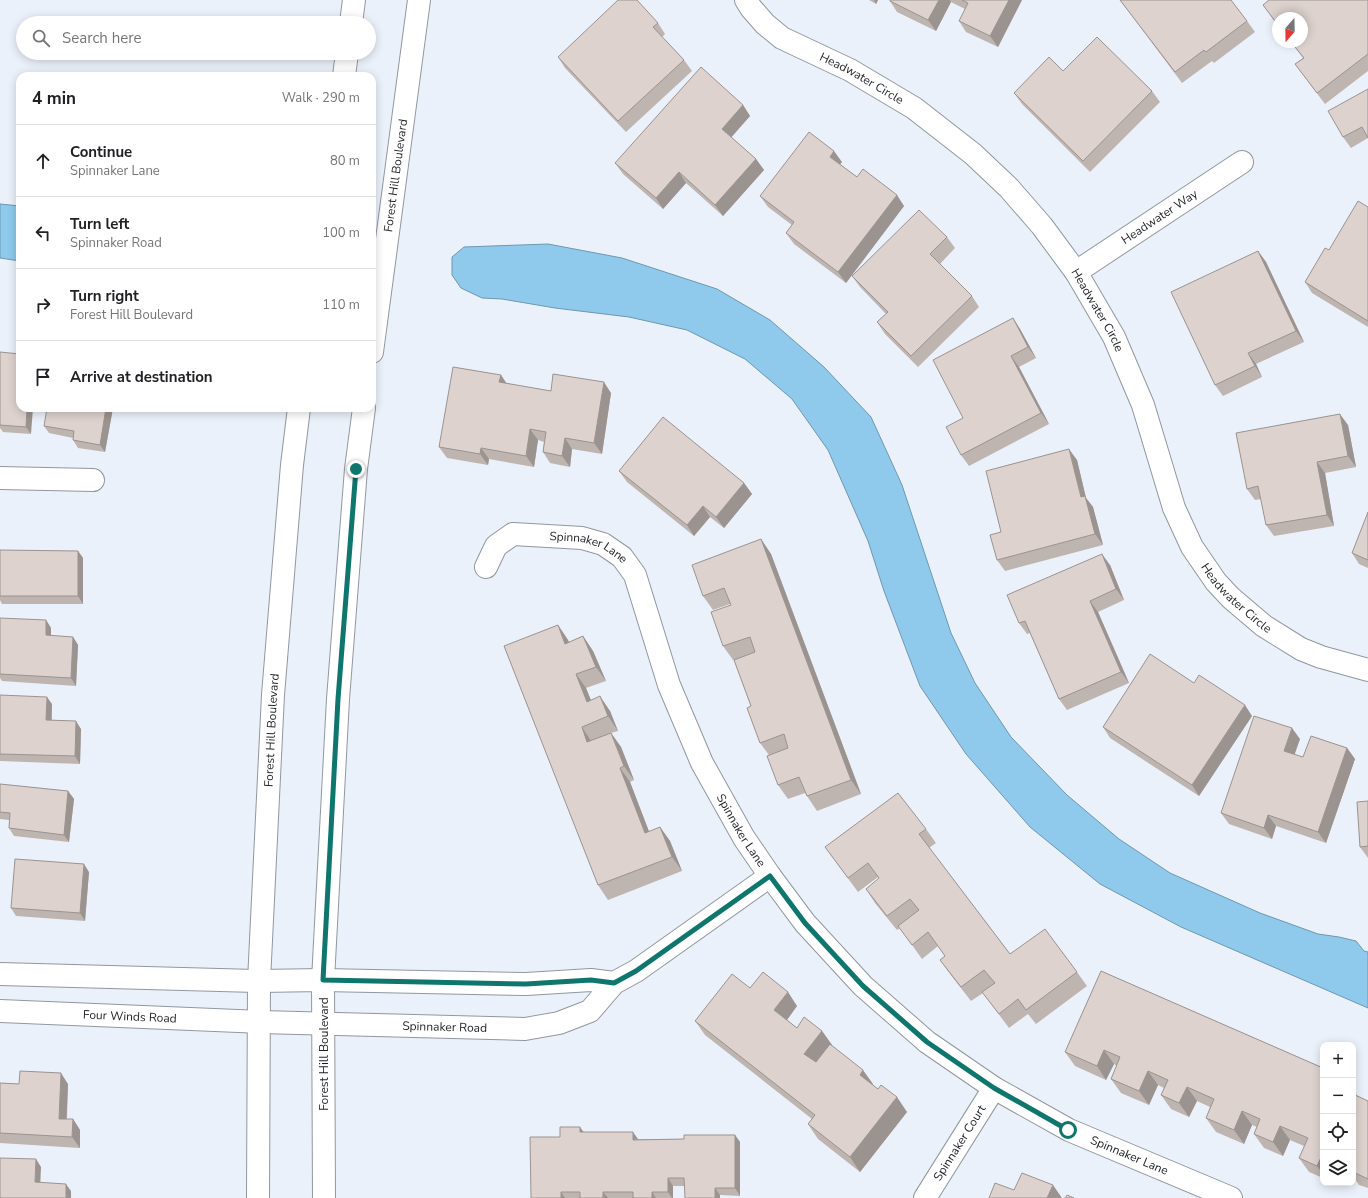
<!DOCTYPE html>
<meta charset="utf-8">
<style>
body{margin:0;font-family:"Nunito Sans",sans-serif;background:#f6f6f6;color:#202124}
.controls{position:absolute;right:12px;bottom:12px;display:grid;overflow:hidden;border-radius:8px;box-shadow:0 2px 10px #0003}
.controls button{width:36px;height:36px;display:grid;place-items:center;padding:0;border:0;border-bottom:1px solid #e0e0e0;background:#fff;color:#202124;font:20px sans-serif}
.compass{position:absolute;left:1272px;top:12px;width:36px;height:36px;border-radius:50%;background:#fff;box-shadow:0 2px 10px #0003;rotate:200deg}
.stop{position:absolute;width:12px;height:12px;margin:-9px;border:3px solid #0f766e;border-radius:50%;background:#fff}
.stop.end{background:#0f766e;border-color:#fff;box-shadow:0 1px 4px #0008}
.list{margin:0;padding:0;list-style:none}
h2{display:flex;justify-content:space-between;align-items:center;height:52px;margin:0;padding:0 16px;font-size:17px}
h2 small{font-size:13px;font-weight:400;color:#757577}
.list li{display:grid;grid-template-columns:26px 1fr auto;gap:12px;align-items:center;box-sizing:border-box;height:72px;padding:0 16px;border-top:1px solid #e0e0e0}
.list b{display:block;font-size:15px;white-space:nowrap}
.list p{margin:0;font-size:13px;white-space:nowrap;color:#757577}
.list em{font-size:13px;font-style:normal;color:#757577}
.icon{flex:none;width:22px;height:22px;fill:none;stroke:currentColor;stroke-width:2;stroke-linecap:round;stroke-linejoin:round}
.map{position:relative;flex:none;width:1368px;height:1198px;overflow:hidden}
.search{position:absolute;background:#fff;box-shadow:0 2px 10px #0003;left:16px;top:16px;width:360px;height:44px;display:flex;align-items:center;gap:10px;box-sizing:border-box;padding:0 14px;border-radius:22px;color:#757577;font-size:15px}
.panel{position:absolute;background:#fff;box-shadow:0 2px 10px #0003;left:16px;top:72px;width:360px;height:340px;border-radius:12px}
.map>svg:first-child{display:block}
</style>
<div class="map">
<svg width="1368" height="1198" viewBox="0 0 1368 1198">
<rect width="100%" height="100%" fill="#ebf1fa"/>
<path fill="#8fcaed" stroke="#6d97b0" d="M0 204 20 206V261L0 258Z
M548 244 622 258 717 289 770 320 824 367 871 417 902 485 951 633 975 683 1011 737 1067 795 1119 839 1170 873 1260 913 1318 934 1339 937 1356 941 1364 951 1368 952V1008L1181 927 1100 884 1030 827 966 754 920 686 884 591 868 541 828 450 792 399 745 359 687 330 629 317 555 308 502 299 482 298 461 288 452 275V257L464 247Z"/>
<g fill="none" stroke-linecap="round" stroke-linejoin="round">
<g stroke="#91979f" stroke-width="24">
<g id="street">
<path id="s1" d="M746 0 751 8 765 24 782 38 850 70 914 108 973 154 1009 188 1042 226 1076 272 1114 337 1143 405 1174 508 1192 547 1216 582 1231 598 1264 626 1301 649 1321 657 1368 670"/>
<path id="s2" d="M1076 272 1242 162"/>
<path d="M0 478 93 480"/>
<path id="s3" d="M486 567 496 546 513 534 582 538 603 544 622 557 635 575 669 685 702 763 744 838 770 876 805 923 863 986 927 1042 994 1088 1069 1130 1231 1198"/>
<path d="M0 974 259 981 323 980 526 984 591 980 614 983"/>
<path id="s4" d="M0 1011 260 1022 525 1029 559 1023 590 1011 614 983 636 971 770 876"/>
<path id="s5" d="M925 1198 994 1088"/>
</g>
</g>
<g stroke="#91979f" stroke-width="24">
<g id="secondary">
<path d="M351 23 354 0"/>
<path d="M344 76 347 53"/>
<path id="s6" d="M372 352 419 0"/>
<path id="s7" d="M258 1198 259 981 273 695 292 465 299 408"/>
<path d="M324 1198 323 980 338 699 356 469 364 408"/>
</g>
</g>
<use href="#street" stroke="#fff" stroke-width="22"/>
<use href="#secondary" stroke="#fff" stroke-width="22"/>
</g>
<path fill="#beb5b1" d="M869 0H878L876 4Z
M890 0H1022L998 47 966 32 959 21 965 9 951 2 936 31 897 12 890 1Z
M1120 0 1247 21 1255 32 1214 63 1212 61 1182 83Z
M1368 0V71L1325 104 1295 64 1303 58 1291 42H1302L1278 18V26L1263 5Z
M658 23 665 34 662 37 684 60 692 71 626 132 565 68 558 57Z
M1063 71 1152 91 1160 102 1090 172 1022 104 1014 93Z
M1368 89V138L1351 148 1343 137Z
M743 105 750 116 731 137 756 159 764 170 723 216 686 183 663 209 623 174 615 163Z
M842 162 840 164 857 177 904 206 846 283 794 244 786 233 792 225 768 207 760 196Z
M1368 207V327L1312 293 1305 282 1329 250Z
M947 237 955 248 940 264 972 296 979 307 918 367 885 334 877 322 886 314 860 287 852 276Z
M1258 251 1266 262 1304 342 1256 364 1262 377 1223 396 1215 385Z
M1013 318 1020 329 1036 358 1019 367 1049 424 969 466 961 455 963 418Z
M0 352 31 434 3 432 0 428Z
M501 375 507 384 551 391 611 393 602 454 572 449 570 467 550 463 543 452 544 442 538 440 534 467 489 459 488 465 447 458 439 447Z
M113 408 105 452 78 448 73 440V438L49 433 44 426Z
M1348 425 1356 467 1325 473 1334 526 1274 536 1266 525 1261 499 1255 500 1247 489Z
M1077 460 1086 498 1093 507 1103 545 1005 571 997 560 1001 532Z
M619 471 744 483 752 494 724 528 710 517 694 536 627 482Z
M1368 512V568L1359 564 1352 553Z
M761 539 771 554 861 794 817 811 805 793 788 799 778 785 769 755 760 743 751 706 734 660H733L723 646 731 605 730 604 713 610 703 596Z
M0 550 78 551 83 558V604H2L0 600Z
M1110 565 1124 600 1098 612 1129 683 1067 710 1059 699 1030 633 1027 634 1019 623Z
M46 620 51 628V636L73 637 78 645 76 686 2 681 0 678V674Z
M558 625 568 640 569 642 583 636 593 651 606 681 586 688 591 700 610 711 618 731 611 733 621 747 634 780 630 782 649 832 660 827 670 841 682 871 608 900 598 885Z
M1194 683 1252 716 1199 796 1110 738 1103 727Z
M0 695 52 704V720L81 729 80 764 0 761Z
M1300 739 1294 754 1303 757 1347 748 1355 759 1326 843 1276 826 1272 839 1229 824 1221 813Z
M0 784 68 791 74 799 69 842 14 836 9 828V820L0 819Z
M1368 801V858L1360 847Z
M926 829 936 843 929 848 1010 954 1077 972 1087 986 1036 1024 1028 1014 1009 1028 983 993 971 1001 950 974 940 960 945 956 938 946 922 959 900 928 897 930 875 903 866 889 879 879 878 877 858 892 825 847Z
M89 872 85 921 16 916 11 908Z
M1101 971 1323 1068V1178L1309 1172 1299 1158 1304 1146 1290 1140 1283 1156 1264 1148 1254 1134 1257 1127 1252 1125 1244 1144 1216 1132 1206 1118 1210 1107 1197 1101 1189 1117 1171 1109 1161 1095 1164 1088 1158 1085 1149 1105 1121 1093 1111 1079 1117 1066 1114 1064 1106 1080 1075 1066 1065 1052Z
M750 988 797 1006 787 1020 797 1028 822 1031 832 1045V1046L872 1085 907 1112 860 1172 818 1139 808 1124 812 1119 705 1035 695 1021Z
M0 1083 19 1084H68L67 1119H73L80 1130V1148L0 1143Z
M1353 1094 1368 1101V1188L1359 1185 1353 1176Z
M584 1132 638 1139H684L735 1135 740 1142V1196L720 1195 684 1186H673V1198H531L560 1137Z"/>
<path fill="#9b9390" d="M874 0H878L876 4Z
M939 0H950L951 2 936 31 928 20Z
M1009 0H1022L998 47 990 36Z
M743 105 750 116 729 140 722 129Z
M834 151 842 162 837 168 830 157Z
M756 159 764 170 723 216 715 205Z
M679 172 686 183 663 209 656 198Z
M897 195 904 206 846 283 838 272Z
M1258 251 1266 262 1304 342 1296 331Z
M1013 318 1020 329 1036 358 1028 347Z
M1248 353 1256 364 1262 377 1255 366Z
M1011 356 1019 367 1049 424 1041 413Z
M501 375 508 386 499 382Z
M604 382 611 393 602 454 594 443Z
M27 408H33L31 434 26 427Z
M106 408H113L105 452 100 445Z
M1340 414 1348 425 1356 467 1348 456Z
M530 429 538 440 534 467 526 456Z
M565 438 572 449 570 467 562 456Z
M481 448 489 459 488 465 480 454Z
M1069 449 1077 460 1086 498 1093 507 1103 545 1095 534 1081 497Z
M1317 462 1325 473 1334 526 1327 515Z
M744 483 752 494 724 528 716 517Z
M703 506 710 517 694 536 687 525Z
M761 539 771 554 861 794 851 780Z
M78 551 83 558V604L78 596Z
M1102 554 1110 565 1124 600 1116 589Z
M1090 601 1098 612 1129 683 1121 672Z
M46 620 51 628V643L46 635Z
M558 625 568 640 575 658 565 644Z
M583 636 593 651 606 681 596 667Z
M73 637 78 645 76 686 71 678Z
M576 674 586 688 597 716 587 702Z
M600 696 610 711 618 731 608 716Z
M47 697 52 704 51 727 46 720Z
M1245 705 1252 716 1199 796 1192 785Z
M76 721 81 729 80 764 75 756Z
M582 727 591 741 587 742Z
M1292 728 1300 739 1292 762 1284 751Z
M611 733 621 747 634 780 624 766Z
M1347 748 1355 759 1326 843 1318 832Z
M620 768 630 782 655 847 645 833Z
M68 791 74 799 69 842 64 835Z
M1268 815 1276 826 1272 839 1264 828Z
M660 827 670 841 682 871 672 857Z
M84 864 89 872 85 921 80 913Z
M788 992 797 1006 784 1024 774 1010Z
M822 1031 832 1045 814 1068 804 1054Z
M1104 1050 1114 1064 1106 1080 1097 1066Z
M863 1070 873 1084 870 1089 860 1075Z
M1148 1071 1158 1085 1149 1105 1139 1091Z
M61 1073 68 1084 66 1130 59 1119Z
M1187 1087 1197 1101 1189 1117 1179 1103Z
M897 1097 907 1112 860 1172 850 1157Z
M1242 1111 1252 1125 1244 1144 1234 1130Z
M73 1119 80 1130V1148L72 1137Z
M1280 1126 1290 1140 1283 1156 1273 1142Z
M580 1127 585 1134 580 1132Z
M633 1132 638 1139 633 1140Z
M735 1135 740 1142V1196L735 1188Z
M1323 1153V1174L1317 1166Z
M36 1159 41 1167 40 1190 35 1182Z
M668 1178 673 1186V1198H672L668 1192Z
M66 1184 71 1191V1198H66Z
M1053 1185 1062 1198H1047Z
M715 1188 720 1195V1198H715Z
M561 1192 565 1198H561Z
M603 1192 608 1198H603Z
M652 1192 656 1198H652Z"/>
<path fill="#ddd2ce" stroke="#9b9390" d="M618 0H637L658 23 653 27 684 60 618 121 558 57Z
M890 0H939L928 20 890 1Z
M962 0H1009L990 36 959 21 968 3Z
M1120 0H1231L1247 21 1206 52 1204 50 1175 72Z
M1269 0H1368V54L1317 93 1295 64 1304 58 1291 42H1302V18H1278V25L1263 5Z
M1097 37 1152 91 1083 161 1014 93 1049 57 1063 71Z
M701 67 743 105 722 129 756 159 715 205 679 172 656 198 615 163Z
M1368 89V138L1362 127 1343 137 1328 111Z
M809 132 834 151 830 157 857 177 863 169 897 195 838 272 786 233 794 222 760 196Z
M1358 201 1368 207V321L1305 282 1325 248 1329 250Z
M919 210 947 237 930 254 972 296 911 356 877 322 888 312 852 276Z
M1258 251 1296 331 1248 353 1255 366 1215 385 1171 292Z
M1013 318 1028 347 1011 356 1041 413 961 455 946 427 963 418 933 360Z
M0 352 20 354V408H27L26 427 0 425Z
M453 367 501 375 499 382 551 391 553 374 604 382 594 443 565 438 562 456 543 452 546 432 530 429 526 456 481 448 480 454 439 447Z
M47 408H106L100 445 73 440 74 431 44 426Z
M1340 414 1348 456 1317 462 1327 515 1266 525 1258 486 1247 489 1236 433Z
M663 417 744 483 716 517 703 506 687 525 619 471Z
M1069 449 1081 497 1085 496 1095 534 997 560 990 535 1001 532 986 471Z
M1368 512V560L1352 553Z
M761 539 851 780 807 796 799 777 778 785 767 756 788 748 784 734 760 743 747 708 751 706 734 660 755 652 750 637 723 646 711 612 731 605 724 588 703 596 692 565Z
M0 550 78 551V596H0Z
M1102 554 1116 589 1090 601 1121 672 1059 699 1025 621 1019 623 1007 595Z
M0 618 46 620V635L73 637 71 678 0 674Z
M558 625 565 644 583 636 596 667 576 674 587 702 600 696 608 716 582 727 587 742 611 733 624 766 620 768 645 833 660 827 672 857 598 885 504 646Z
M1150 654 1194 683 1199 675 1245 705 1192 785 1103 727Z
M0 695 47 697 46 720 76 721 75 756 0 754Z
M1254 716 1292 728 1284 751 1303 757 1311 736 1347 748 1318 832 1268 815 1264 828 1221 813Z
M0 784 68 791 64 835 9 828 10 813 0 812Z
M898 793 926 829 919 834 1010 954 1045 929 1077 972 1026 1010 1018 999 999 1014 982 992 995 983 984 970 961 987 940 960 945 956 928 932 912 945 898 926 919 910 910 899 887 916 866 889 879 878 868 863 848 878 825 847Z
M1368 801V846L1360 847 1357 802Z
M15 859 84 864 80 913 11 908Z
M1101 971 1323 1068V1153L1317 1166 1299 1158 1308 1138 1280 1126 1273 1142 1254 1134 1260 1119 1242 1111 1234 1130 1206 1118 1214 1099 1187 1087 1179 1103 1161 1095 1168 1080 1148 1071 1139 1091 1111 1079 1120 1057 1104 1050 1097 1066 1065 1052Z
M763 972 788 992 774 1010 797 1028 804 1017 822 1031 804 1054 816 1062 830 1044 863 1070 860 1075 878 1089 881 1085 897 1097 850 1157 808 1124 815 1115 695 1021 732 974 750 988Z
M20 1071 61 1073 59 1119H73L72 1137 0 1133V1083L19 1084Z
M1353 1094 1368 1101V1179L1353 1172Z
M560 1127H580V1132H633V1140L684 1139V1135H735V1188H715V1198H685L684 1178H668V1192H652V1198H633V1192H603V1198H580V1192H561V1198H531L530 1137H560Z
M0 1158 36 1159 35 1182 66 1184V1198H0Z
M1022 1173 1053 1185 1047 1198H989L995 1183 1014 1190Z
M1067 1195 1074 1198H1065Z"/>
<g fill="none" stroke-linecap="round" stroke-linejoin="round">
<path stroke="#0f766e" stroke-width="5" d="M356 469 338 699 323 980 526 984 591 980 614 983 636 971 770 876 805 923 863 986 927 1042 994 1088 1068 1130"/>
</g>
<g text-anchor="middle" stroke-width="3.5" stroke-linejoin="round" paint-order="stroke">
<g font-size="12" fill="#1d1f22" stroke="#fefefe">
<text dy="4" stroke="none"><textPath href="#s1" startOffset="142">Headwater Circle</textPath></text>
<text dy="4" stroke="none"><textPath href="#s6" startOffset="178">Forest Hill Boulevard</textPath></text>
<text dy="4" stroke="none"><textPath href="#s2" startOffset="100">Headwater Way</textPath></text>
<text dy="4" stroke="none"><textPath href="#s1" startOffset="478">Headwater Circle</textPath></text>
<text dy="4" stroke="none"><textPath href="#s3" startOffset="122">Spinnaker Lane</textPath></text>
<text dy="4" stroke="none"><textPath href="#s1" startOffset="802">Headwater Circle</textPath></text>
<text dy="4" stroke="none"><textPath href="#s7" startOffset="468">Forest Hill Boulevard</textPath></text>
<text dy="4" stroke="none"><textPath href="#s3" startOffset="458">Spinnaker Lane</textPath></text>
<text dy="4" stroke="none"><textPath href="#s4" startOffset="130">Four Winds Road</textPath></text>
<text dy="4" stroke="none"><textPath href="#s4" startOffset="445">Spinnaker Road</textPath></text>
<text transform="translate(324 1054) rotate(-90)" y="4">Forest Hill Boulevard</text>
<text dy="4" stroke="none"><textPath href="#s5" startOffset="65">Spinnaker Court</textPath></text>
<text dy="4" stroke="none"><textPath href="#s3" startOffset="974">Spinnaker Lane</textPath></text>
</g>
</g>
</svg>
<div class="controls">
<button>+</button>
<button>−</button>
<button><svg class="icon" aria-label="locate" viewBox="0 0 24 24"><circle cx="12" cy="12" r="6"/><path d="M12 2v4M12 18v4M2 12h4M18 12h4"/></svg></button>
<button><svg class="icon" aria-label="layers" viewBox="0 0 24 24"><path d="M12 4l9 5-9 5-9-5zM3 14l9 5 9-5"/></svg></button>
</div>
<svg class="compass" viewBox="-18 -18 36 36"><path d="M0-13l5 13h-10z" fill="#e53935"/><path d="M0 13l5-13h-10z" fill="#757577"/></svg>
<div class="stop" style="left:1068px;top:1130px"></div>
<div class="stop end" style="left:356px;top:469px"></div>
<div class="search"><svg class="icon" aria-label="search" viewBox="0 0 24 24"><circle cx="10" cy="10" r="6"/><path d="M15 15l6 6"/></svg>Search here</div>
<section class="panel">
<h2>4 min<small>Walk · 290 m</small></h2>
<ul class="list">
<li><svg class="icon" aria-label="ahead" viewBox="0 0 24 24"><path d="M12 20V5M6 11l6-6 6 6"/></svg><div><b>Continue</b><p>Spinnaker Lane</p></div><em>80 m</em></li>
<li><svg class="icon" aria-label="left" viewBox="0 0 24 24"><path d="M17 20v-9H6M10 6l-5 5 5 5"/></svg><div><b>Turn left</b><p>Spinnaker Road</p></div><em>100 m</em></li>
<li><svg class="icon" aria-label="right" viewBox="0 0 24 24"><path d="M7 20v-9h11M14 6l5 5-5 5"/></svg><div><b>Turn right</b><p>Forest Hill Boulevard</p></div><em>110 m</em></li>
<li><svg class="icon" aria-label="arrive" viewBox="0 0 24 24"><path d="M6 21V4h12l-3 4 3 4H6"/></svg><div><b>Arrive at destination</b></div></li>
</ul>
</section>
</div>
